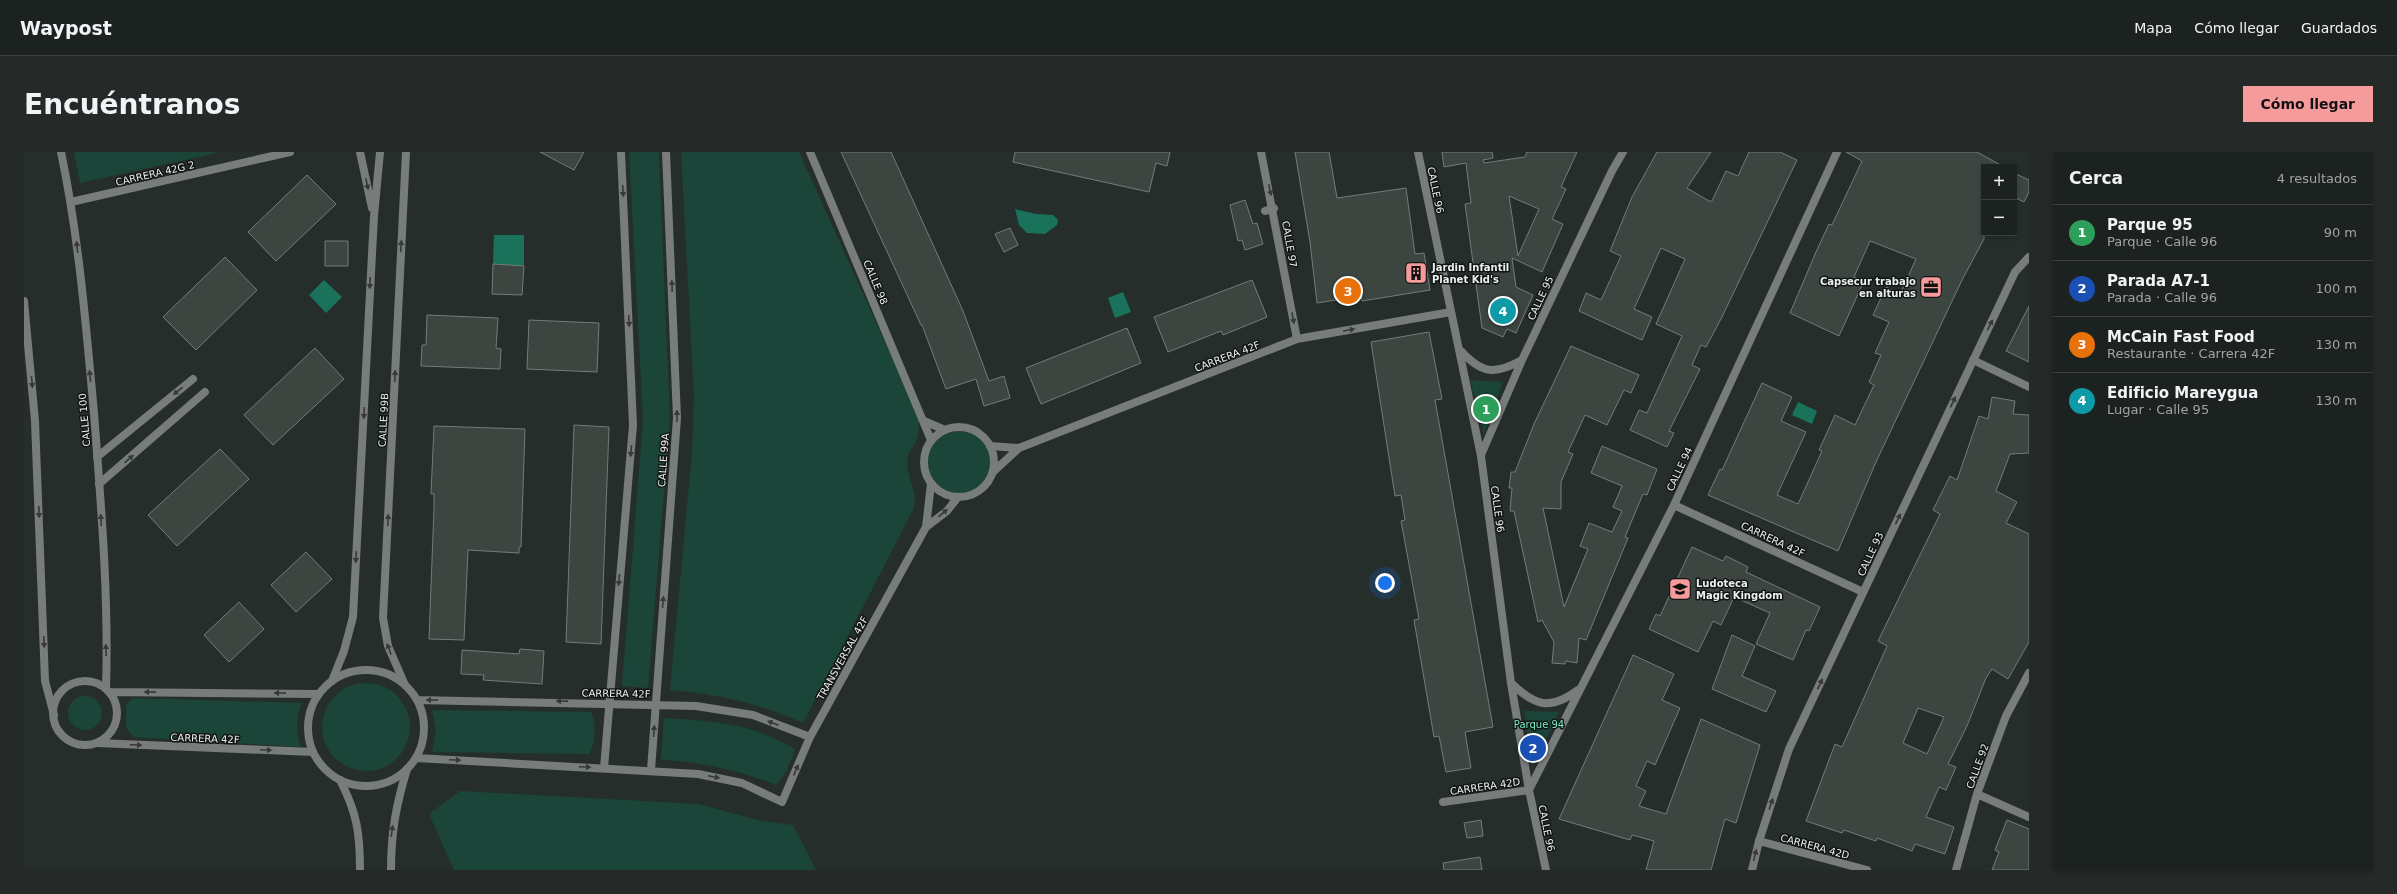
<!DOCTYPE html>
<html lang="es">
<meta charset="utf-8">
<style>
body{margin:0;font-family:"DejaVu Sans",sans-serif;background:#252a29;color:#f1f3f6}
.controls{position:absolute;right:12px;top:12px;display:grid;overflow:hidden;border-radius:0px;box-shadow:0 2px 6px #0003}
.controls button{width:36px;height:36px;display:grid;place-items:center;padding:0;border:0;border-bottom:1px solid #3a3f3e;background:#1c2220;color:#f1f3f6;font:20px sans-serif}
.you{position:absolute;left:1361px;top:431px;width:14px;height:14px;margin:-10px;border:3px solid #fff;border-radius:50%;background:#1a73e8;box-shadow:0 0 0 6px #1a73e833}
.badge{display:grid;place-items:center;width:26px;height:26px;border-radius:50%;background:#f59b9b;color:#fff;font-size:13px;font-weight:700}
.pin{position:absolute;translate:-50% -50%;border:2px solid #fff;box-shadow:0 1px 4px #0006}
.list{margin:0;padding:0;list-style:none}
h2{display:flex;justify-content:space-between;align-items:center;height:52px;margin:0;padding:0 16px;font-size:17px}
h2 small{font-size:13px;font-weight:400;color:#a0a4a5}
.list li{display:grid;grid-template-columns:26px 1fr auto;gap:12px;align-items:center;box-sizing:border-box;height:56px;padding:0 16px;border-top:1px solid #3a3f3e}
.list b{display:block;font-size:15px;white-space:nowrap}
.list p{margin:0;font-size:13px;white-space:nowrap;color:#a0a4a5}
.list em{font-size:13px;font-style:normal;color:#a0a4a5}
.map{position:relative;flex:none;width:2005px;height:718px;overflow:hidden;border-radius:0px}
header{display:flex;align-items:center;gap:24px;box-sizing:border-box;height:56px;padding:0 20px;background:#1c2220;border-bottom:1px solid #3a3f3e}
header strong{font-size:19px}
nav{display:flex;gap:22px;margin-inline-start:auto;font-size:14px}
.intro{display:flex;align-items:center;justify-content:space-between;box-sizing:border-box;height:96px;padding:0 24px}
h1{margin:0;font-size:28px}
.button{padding:10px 18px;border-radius:0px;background:#f59b9b;color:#111;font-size:14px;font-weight:700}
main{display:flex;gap:24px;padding:0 24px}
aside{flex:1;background:#1c2220;border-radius:0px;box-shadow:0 2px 6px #0003}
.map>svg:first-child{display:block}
</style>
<header>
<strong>Waypost</strong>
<nav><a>Mapa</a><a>Cómo llegar</a><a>Guardados</a></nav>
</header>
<div class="intro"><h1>Encuéntranos</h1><a class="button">Cómo llegar</a></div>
<main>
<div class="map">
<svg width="2005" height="718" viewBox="0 0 2005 718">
<rect width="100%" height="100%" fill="#262e2b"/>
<path fill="#1a4538" d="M50 0H197L56 31Z
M605 0H635L646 267 624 536 598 534 619 268Z
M657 0H775L895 265C895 271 895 278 894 284 891 297 880 299 884 319 887 334 894 342 889 358L779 571C735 551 693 542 646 538L668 300 670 244Z
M1446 228 1479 230 1460 283Z
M904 310a31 31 0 1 1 62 0a31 31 0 1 1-62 0Z
M298 575a44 44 0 1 1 88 0a44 44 0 1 1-88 0Z
M44 561a17 17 0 1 1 34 0a17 17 0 1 1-34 0Z
M109 546 278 551C271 567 272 579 277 595L109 585 102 575V552Z
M408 558 567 560C573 570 571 593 565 602L408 600 412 577Z
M1500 559 1535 560 1508 616Z
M640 566C689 569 728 571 771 597L763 618 752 633C714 618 678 610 637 608Z
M436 639 674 652 738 669 769 673 792 718H430L405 662Z"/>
<path fill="#197259" d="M991 57 1012 62 1029 63 1034 68 1033 73 1021 82 1003 81 995 73Z
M470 83H500V114L469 112Z
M300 128 318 145 302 161 285 143Z
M1099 140 1107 160 1091 166 1084 146Z
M1774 250 1793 259 1788 272 1768 263Z"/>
<path fill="#3d4541" stroke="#737c78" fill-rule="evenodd" d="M516 0H560L550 18Z
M817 0H867L939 159 965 229 980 224 986 246 960 254 952 227 922 237 898 173H897Z
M991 0H1146L1143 14 1132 11 1125 40 989 10Z
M1271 0H1305L1313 46 1382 36 1391 102 1400 101 1406 138 1338 149 1337 144 1293 151 1286 90Z
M1418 0H1468L1469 6 1459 8 1460 11 1501 5 1503 0H1553L1537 35 1542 37 1528 67 1539 72 1518 120 1488 106 1492 135 1509 143 1492 181 1483 177 1479 185 1458 176 1441 52 1447 51 1442 11 1420 15ZM1485 44 1515 57 1494 104Z
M1633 0H1687L1663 36 1685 49H1688L1702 19 1714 24 1725 0H1756L1773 8 1698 165 1682 195 1677 193 1668 213 1676 217 1645 279 1650 281 1643 295 1606 278 1615 258 1623 261 1658 184 1632 172 1661 107 1637 96 1610 157 1628 165 1618 188 1555 159 1562 141 1577 148 1597 104 1586 99 1608 45Z
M1822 0H1953L1980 15H1960V87L1938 128 1852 310 1814 399 1684 343 1696 317 1698 318 1738 231 1768 245 1757 269 1782 280 1753 343 1774 352 1798 299 1795 298 1811 263 1831 273 1850 233 1845 230 1857 203 1851 201 1865 170 1849 163 1862 135 1876 142 1892 107 1846 89 1830 125 1840 129 1815 184 1766 161 1792 100 1805 72 1808 73 1838 9Z
M1990 21 2005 28V40L2000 50 1990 45Z
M283 23 312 52 252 109 224 80Z
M1221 48 1229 72 1233 71 1239 92 1221 98 1218 88 1214 89 1206 53Z
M986 76 994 93 980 100 971 82Z
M301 89H324V114H301Z
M201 105 233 138 172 198 139 165Z
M469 112 500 114 498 143 468 142Z
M1228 128 1243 165 1199 183 1197 179 1144 200 1130 165Z
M2005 154V210L1982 199Z
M403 163 474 166 472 196 477 197 476 217 397 214 398 193H402Z
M505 168 575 171 573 220 503 217Z
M1103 176 1117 211 1017 252 1002 216Z
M1405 180 1418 247 1411 248 1469 575 1441 580 1447 616 1422 620 1415 584 1410 585 1390 468 1395 467 1377 369 1381 368 1377 343 1371 344 1347 190Z
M1547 194 1615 223 1607 241 1600 238 1583 273 1561 263 1544 300 1549 302 1537 330V357L1519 356 1540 455 1564 397 1556 394 1565 371 1588 380 1598 359 1589 355 1598 334 1567 321 1578 294 1633 317 1623 343 1619 342 1601 385 1604 386 1562 488 1555 486 1553 511 1542 509 1541 512 1528 511 1530 490 1518 468 1514 470 1490 359H1486L1488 336H1485L1487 320H1491L1510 272Z
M291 196 320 227 249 293 220 263Z
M1968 245 1991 249 1989 262 2005 263V301L1986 302 1972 339 1993 350 1982 371 2005 382V490L1984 527 1968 517 1962 526 1943 574 1924 612 1932 615 1922 638 1915 635 1902 665 1930 675 1921 702 1891 692 1888 699 1853 686 1852 689 1820 678 1818 681 1782 669 1811 592 1818 595 1863 494 1854 489 1916 362 1909 358 1926 324 1933 328 1955 264 1964 267ZM1894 556 1920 565 1903 602 1879 591Z
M550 273 585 275 577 492 542 490Z
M410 274 501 277 497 395H495V401L444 398 440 488 405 487 410 356V342H407Z
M196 297 225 327 153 394 124 363Z
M1668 395 1699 409 1702 404 1724 415 1722 420 1796 455 1785 479 1782 478 1769 508 1732 492 1746 461 1710 445 1697 473 1689 469 1674 500 1625 477 1632 462 1636 464Z
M282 400 308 427 272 460 247 433Z
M215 450 240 477 205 510 180 483Z
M1708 483 1731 494 1718 524 1752 539 1742 560 1688 537Z
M496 497 520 499 518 532 459 528 460 523 437 522 438 498 495 502Z
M1609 503 1650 522 1638 548 1656 556 1631 613 1623 609 1612 634 1622 639 1615 654 1642 662 1677 567 1736 593 1712 671 1701 667 1687 718H1622L1630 689 1608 683 1606 688 1535 667Z
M1457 668 1459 684 1443 686 1440 671Z
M1983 668 2005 677V718H1968L1975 700 1971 698Z
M1456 705 1458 718H1420L1419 711Z"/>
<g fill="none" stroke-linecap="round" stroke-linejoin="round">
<path stroke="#787c7a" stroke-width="8" d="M1241 59 1250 56
M73 305 169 227
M75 332 181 240"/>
<path stroke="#787c7a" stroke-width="8" d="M336 0 348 56
M1237 0 1273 187
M1394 0 1457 304 1487 531 1505 638 1522 718
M47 50 266 0
M1437 199C1458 222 1471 223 1498 208
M1949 208 2005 235
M966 294 995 296
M1457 303 1498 208 1588 19 1599 0
M969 320 995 296 1273 187 1427 160
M1650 353 1839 440
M308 529 320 499 329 465 350 64 356 0
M1487 531C1511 554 1526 559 1554 538
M381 533 364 494 359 466 382 0
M580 616 609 273 597 0
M627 618 653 266 642 0
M316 628C333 661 336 681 336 718
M1505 638 1650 353 1813 0
M1953 642 2005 665
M1419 650 1505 638
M1735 689 1843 718
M367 718C367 681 372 653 383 617
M1932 718 1953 642 1982 564 2005 521"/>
<path stroke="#787c7a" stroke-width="8" d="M37 0C55 86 62 174 70 261 77 352 85 446 82 537
M786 0 907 288
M0 149 11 269 21 529 30 563
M900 269 921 278
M900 310a35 35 0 1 1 70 0a35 35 0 1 1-70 0Z
M902 375 907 332
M284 576a58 58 0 1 1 116 0a58 58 0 1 1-116 0Z
M29 561a32 32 0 1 1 64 0a32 32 0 1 1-64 0Z
M85 540 295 542
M393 548 672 554 729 563 786 585
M73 591 289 600
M392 606 674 622 718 631 758 650 786 585 902 375 923 359 934 345
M1728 718 1735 689 1765 597 1991 120 2005 105"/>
</g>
<defs><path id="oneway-solid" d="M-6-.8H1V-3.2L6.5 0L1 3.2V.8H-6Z"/></defs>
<g fill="#363938">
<use href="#oneway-solid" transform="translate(343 32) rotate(78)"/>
<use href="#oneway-solid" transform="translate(1246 38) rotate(77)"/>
<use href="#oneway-solid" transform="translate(599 39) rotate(87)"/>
<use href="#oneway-solid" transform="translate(377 94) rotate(-87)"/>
<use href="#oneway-solid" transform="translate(53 95) rotate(-97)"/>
<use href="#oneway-solid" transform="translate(346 131) rotate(93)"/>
<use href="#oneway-solid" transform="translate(648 134) rotate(-92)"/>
<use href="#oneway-solid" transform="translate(1269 166) rotate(80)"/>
<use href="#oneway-solid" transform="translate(605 169) rotate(87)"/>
<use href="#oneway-solid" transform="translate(1966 173) rotate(-64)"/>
<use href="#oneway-solid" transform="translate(1325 178) rotate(-10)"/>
<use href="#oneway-solid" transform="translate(66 224) rotate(-95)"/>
<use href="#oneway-solid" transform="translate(371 224) rotate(-87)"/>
<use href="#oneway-solid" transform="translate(8 230) rotate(85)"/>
<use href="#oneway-solid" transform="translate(154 239) rotate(141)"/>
<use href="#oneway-solid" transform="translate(1929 250) rotate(-65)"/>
<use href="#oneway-solid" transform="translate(340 261) rotate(93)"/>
<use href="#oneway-solid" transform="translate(653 264) rotate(-90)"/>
<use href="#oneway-solid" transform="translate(607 299) rotate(95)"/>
<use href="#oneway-solid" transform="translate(105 307) rotate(-41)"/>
<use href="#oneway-solid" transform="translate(15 360) rotate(88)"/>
<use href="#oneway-solid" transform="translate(919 361) rotate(-41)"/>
<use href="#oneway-solid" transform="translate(1874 367) rotate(-65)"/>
<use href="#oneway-solid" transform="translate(77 368) rotate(-92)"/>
<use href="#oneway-solid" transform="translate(364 368) rotate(-87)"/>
<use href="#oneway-solid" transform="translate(332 405) rotate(93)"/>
<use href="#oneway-solid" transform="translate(595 428) rotate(95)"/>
<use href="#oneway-solid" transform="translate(639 450) rotate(-86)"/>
<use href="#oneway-solid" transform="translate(20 490) rotate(88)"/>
<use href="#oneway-solid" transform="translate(365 497) rotate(-110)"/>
<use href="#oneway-solid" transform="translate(82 498) rotate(-92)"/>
<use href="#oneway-solid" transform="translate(1796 532) rotate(-65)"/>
<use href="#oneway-solid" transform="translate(126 540) rotate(-179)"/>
<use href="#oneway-solid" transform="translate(256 541) rotate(-179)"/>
<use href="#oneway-solid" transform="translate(408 548) rotate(-179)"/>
<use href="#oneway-solid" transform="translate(538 549) rotate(-179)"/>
<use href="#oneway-solid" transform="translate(749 571) rotate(-159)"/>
<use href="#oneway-solid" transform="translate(630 579) rotate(-86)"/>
<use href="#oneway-solid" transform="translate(112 593) rotate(2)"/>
<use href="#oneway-solid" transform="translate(242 598) rotate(2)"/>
<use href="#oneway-solid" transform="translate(431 608) rotate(3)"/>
<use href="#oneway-solid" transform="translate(561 615) rotate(3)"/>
<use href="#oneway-solid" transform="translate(772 618) rotate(-67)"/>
<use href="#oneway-solid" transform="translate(690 625) rotate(12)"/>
<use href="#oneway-solid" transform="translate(1747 652) rotate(-71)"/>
<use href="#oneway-solid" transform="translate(368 679) rotate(-82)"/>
<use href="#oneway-solid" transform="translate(1731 703) rotate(-77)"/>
</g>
<defs>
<g id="building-square" transform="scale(1.15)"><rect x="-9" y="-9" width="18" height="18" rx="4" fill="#f59b9b" stroke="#121514"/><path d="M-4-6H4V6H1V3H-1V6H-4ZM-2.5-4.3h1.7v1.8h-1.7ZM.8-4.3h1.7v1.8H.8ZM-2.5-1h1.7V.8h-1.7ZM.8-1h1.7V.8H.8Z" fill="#111"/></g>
<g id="office-square" transform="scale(1.15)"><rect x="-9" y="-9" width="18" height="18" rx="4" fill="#f59b9b" stroke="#121514"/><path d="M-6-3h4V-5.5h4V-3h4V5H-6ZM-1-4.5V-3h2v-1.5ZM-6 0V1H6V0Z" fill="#111"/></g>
<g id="school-square" transform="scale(1.15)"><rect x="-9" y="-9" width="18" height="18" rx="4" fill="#f59b9b" stroke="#121514"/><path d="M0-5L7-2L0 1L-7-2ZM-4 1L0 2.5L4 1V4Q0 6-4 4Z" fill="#111"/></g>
</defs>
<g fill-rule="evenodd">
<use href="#building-square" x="1392" y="121"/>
<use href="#office-square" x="1907" y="135"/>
<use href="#school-square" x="1656" y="437"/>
</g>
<g text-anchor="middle" stroke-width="3" stroke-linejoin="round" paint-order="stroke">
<g font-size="10" fill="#ebf0ee" stroke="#121514">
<text transform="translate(131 21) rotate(-13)" y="4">CARRERA 42G 2</text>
<text transform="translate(1412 38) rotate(78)" y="4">CALLE 96</text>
<text transform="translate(1266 92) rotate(80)" y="4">CALLE 97</text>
<text transform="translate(852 130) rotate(67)" y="4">CALLE 98</text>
<text transform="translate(1516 146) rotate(-65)" y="4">CALLE 95</text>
<text transform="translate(1203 204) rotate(-21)" y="4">CARRERA 42F</text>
<text transform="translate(60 268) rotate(-95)" y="4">CALLE 100</text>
<text transform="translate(359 268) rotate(-87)" y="4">CALLE 99B</text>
<text transform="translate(639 308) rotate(-86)" y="4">CALLE 99A</text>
<text transform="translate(1655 317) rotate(-65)" y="4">CALLE 94</text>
<text transform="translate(1474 357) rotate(82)" y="4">CALLE 96</text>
<text transform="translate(1749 387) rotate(25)" y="4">CARRERA 42F</text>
<text transform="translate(1846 402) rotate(-65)" y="4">CALLE 93</text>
<text transform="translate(818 506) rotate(-61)" y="4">TRANSVERSAL 42F</text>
<text transform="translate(592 541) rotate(1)" y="4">CARRERA 42F</text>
<text transform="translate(181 586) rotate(2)" y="4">CARRERA 42F</text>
<text transform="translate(1953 614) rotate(-70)" y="4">CALLE 92</text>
<text transform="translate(1461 634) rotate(-8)" y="4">CARRERA 42D</text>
<text transform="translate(1523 676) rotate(78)" y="4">CALLE 96</text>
<text transform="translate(1791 694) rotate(15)" y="4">CARRERA 42D</text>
</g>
<g font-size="10" font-weight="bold" fill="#ebf0ee" stroke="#121514" text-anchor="start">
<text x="1408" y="119">Jardin Infantil<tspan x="1408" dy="12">Planet Kid's</tspan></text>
<text x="1892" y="133" text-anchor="end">Capsecur trabajo<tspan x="1892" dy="12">en alturas</tspan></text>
<text x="1672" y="435">Ludoteca<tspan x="1672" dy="12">Magic Kingdom</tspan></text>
</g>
<g font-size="10" fill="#79edc7" stroke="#121514">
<text x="1515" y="576">Parque 94</text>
</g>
</g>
</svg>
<div class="controls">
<button>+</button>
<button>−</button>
</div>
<div class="you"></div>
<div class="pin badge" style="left:1462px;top:257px;background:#2e9e5b">1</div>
<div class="pin badge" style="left:1509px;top:596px;background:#1a4fb4">2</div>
<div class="pin badge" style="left:1324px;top:139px;background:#e8710a">3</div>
<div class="pin badge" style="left:1479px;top:159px;background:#0f9aa8">4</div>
</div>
<aside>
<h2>Cerca<small>4 resultados</small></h2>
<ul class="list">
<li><span class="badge" style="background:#2e9e5b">1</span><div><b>Parque 95</b><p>Parque · Calle 96</p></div><em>90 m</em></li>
<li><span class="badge" style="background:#1a4fb4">2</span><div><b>Parada A7-1</b><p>Parada · Calle 96</p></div><em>100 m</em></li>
<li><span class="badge" style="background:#e8710a">3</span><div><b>McCain Fast Food</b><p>Restaurante · Carrera 42F</p></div><em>130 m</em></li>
<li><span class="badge" style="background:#0f9aa8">4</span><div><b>Edificio Mareygua</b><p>Lugar · Calle 95</p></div><em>130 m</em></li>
</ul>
</aside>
</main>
